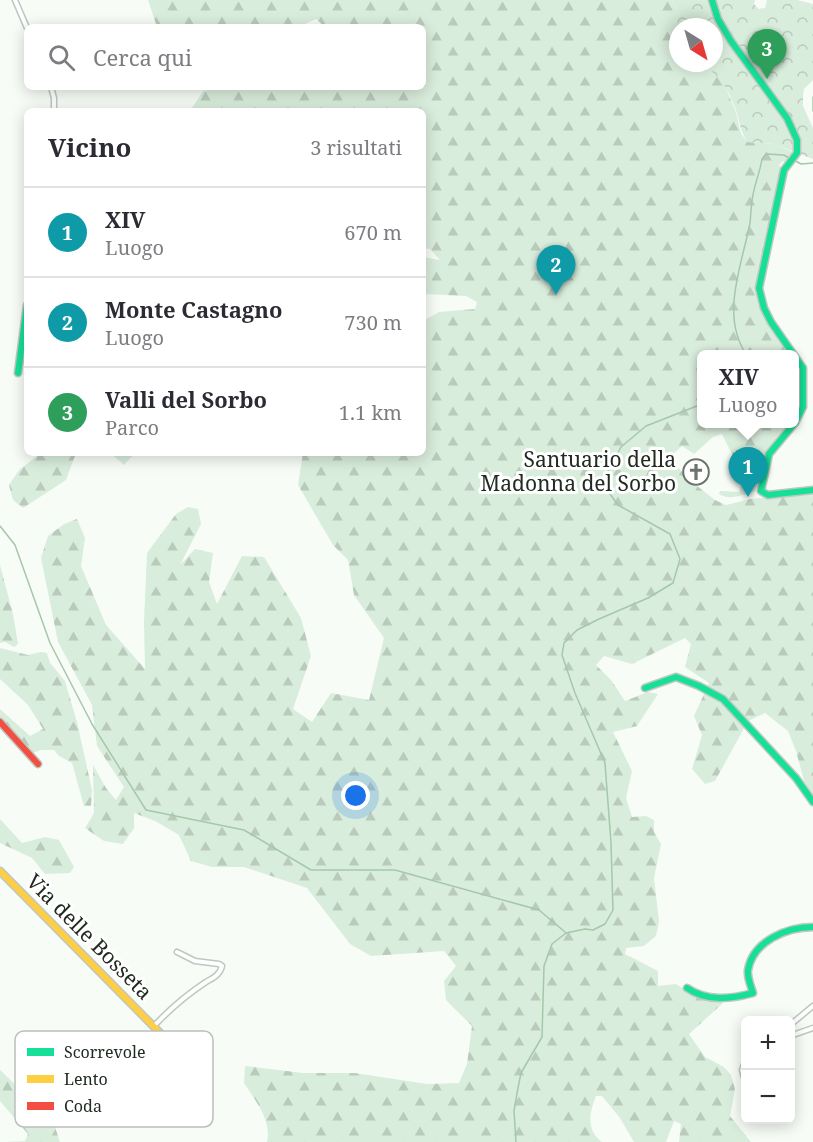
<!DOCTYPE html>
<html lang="it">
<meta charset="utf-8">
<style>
body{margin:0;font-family:"Noto Serif",serif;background:#f2f2f3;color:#2b2b33}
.controls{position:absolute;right:18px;bottom:18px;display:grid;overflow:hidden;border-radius:9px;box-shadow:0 3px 15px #0003}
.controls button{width:54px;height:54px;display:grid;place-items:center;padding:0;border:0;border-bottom:2px solid #e1e1e2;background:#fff;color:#2b2b33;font:30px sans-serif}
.compass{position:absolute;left:669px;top:18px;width:54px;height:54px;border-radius:50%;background:#fff;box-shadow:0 3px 15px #0003;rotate:143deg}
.you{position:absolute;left:356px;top:796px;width:21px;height:21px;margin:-15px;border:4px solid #fff;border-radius:50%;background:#1a73e8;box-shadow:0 0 0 9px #1a73e833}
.badge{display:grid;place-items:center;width:39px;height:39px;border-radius:50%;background:#6c746d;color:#fff;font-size:20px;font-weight:700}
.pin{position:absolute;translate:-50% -50px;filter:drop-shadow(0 2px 3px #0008)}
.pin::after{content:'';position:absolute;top:32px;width:21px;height:18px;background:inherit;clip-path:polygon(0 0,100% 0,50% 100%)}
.popup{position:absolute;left:697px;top:350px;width:102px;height:78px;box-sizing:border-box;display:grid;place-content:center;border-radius:9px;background:#fff;filter:drop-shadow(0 2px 4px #0005);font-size:20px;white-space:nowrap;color:#7c7c81}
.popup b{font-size:22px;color:#2b2b33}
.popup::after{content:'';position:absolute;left:50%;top:100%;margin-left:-12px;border:12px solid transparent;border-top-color:#fff}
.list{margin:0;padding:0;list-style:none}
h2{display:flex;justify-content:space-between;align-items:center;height:78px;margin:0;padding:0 24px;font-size:26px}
h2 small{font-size:20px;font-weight:400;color:#7c7c81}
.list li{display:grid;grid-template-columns:39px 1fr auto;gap:18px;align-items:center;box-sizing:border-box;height:90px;padding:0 24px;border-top:2px solid #e1e1e2}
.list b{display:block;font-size:22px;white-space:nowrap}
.list p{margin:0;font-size:20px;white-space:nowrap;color:#7c7c81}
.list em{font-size:20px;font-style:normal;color:#7c7c81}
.icon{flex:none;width:33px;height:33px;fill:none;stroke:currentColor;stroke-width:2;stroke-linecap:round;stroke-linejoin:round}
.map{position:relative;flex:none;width:813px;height:1142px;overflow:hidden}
.search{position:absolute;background:#fff;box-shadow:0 3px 15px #0003;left:24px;top:24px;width:402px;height:66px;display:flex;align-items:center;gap:15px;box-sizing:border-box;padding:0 21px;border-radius:9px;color:#7c7c81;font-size:22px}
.panel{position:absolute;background:#fff;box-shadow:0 3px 15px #0003;left:24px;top:108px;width:402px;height:348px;border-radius:9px}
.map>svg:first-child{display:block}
</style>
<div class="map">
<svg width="813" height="1142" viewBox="0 0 813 1142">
<defs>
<pattern id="forest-firs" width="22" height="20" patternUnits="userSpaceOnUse" patternTransform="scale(1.5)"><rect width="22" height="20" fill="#d9eddc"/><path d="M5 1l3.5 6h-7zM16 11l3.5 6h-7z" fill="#bacbbc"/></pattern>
<pattern id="park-crowns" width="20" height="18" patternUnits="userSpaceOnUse" patternTransform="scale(1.5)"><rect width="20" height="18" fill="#d9eddc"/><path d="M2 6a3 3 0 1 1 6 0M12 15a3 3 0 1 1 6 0" fill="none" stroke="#bacbbc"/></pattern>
</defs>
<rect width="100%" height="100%" fill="#f7fcf7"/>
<path fill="url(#forest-firs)" d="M148 0H672L679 15 675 23H666L674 31 678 33V63H702L721 77 736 112 741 134 748 142 774 144 793 152 786 162 783 161 779 165 782 170 756 288 762 309 792 354H702V424H791L767 453 755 491C743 495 730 501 719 494L720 491 739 492 743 480 738 466 722 434 713 437 694 454 682 446 670 457 687 478 715 500 726 505 750 499 813 493V796L804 781 796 751 788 731 765 713 748 721 715 781 705 784 692 769 702 735 694 716 709 683 685 667 691 644 685 638 632 664 604 656 596 665 611 680 625 701 648 692 658 694 637 726 613 732 632 771 626 798 632 817 646 816 654 820V832L661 844 654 878 659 921 656 936 644 946 626 948 625 954 658 971V986L676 984 691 994 723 999 722 1004 689 1034 705 1057 724 1067 731 1075 735 1089 730 1116 751 1142H679L681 1124 674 1121 666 1142H634L620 1118 602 1096H596C589 1113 586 1130 602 1142H267C272 1120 255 1100 244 1083L245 1066 303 1073H355L427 1084 459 1083 467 1064 472 1026 446 1000 444 981 456 966 444 951 371 956 350 944 307 888 244 867H212L191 861 179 835 155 821 134 813V828L123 844 104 841 85 828 94 813 93 765 106 788 116 800 124 787 97 746 92 705 58 642 41 558 48 536 64 524 77 519 85 538 81 566 106 625 145 669 144 622 147 553 176 514 188 507 198 509 201 524 180 565 195 549 213 553 209 582 217 604 242 556 264 557 301 618 311 656 293 709 312 722 331 693 369 700 384 638 354 595 348 560 333 545 298 485 303 453H423V321L439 312 475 309 477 302 466 296 423 294V257L440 260 430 249 423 248V111H190L203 91 226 87H423V27H325L316 19 298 27H157Z
M795 359C804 376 803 401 795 418Z
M41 453H76L66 480 23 508 13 500 9 485 19 470Z
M110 453H135L124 465Z
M0 565 13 614 18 644 14 647 5 642 0 643Z
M0 648 28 655 41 652 47 653 50 663 65 681 77 722 92 790 91 806H84L72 763 59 756 54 750H41L32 753 0 718V709L30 736 43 729 28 705 0 679Z
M0 819 22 843 45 837 59 840 74 867 70 873 45 874 32 858 0 843Z
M0 1070 53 1121 60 1142H5L25 1141 28 1134 0 1101Z"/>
<path fill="url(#park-crowns)" d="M672 0H755L754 4 759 9 765 8 767 0H797L813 4V80L804 89 803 96V106L813 128V159L774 144 748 142C740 132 740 122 736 110 727 87 721 78 702 63H714V27H678V33L674 32 665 23H675L679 15Z"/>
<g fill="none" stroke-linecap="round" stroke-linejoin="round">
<path stroke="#a5c7aa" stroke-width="1.5" d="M813 97V111
M794 160 801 164 813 163
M746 354C720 315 742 265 750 223 751 214 751 204 753 195 755 183 760 172 762 159L766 154 784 155 789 158
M0 526 15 545 50 643 92 724 146 810 244 830 311 870H395L539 910 565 932
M516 1142 514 1111 518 1088 521 1073 542 1037 544 966 552 944 566 933 585 929 593 930 605 924 613 910 611 843 605 763 575 693 562 655 564 643 577 630 599 619 648 598 673 583 680 559 670 534 618 505 605 487 606 475 621 447 646 426 702 404"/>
<g stroke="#bfc7c0" stroke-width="7">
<path id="street" d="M15 0 27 28
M51 87 54 98V111
M790 1025 813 1006
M154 1026C170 1009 186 995 206 982 213 978 220 975 222 966L219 964 195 961 177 952
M790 1036 813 1028
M745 1081 742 1070 746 1059"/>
</g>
<g stroke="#bfc7c0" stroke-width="9">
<path id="fast" d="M712 0 718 19 731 41 787 118 797 140V153L784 170 759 288 764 308 771 322 803 368V407L795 423
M18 373 27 305
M794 424 769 454 761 491 768 495 813 490
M645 688 676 677 699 686 723 699 796 778 813 802
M687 988C707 1002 731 999 753 993 751 986 747 978 748 970 753 941 787 927 813 927"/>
</g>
<g stroke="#bfc7c0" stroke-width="9">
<path id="slow" d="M0 871 169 1042"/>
</g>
<g stroke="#bfc7c0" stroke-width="9">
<path id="jam" d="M0 722 38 764"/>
</g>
<use href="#street" stroke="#fefffe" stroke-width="4"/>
<use href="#fast" stroke="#16e098" stroke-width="6"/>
<use href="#slow" stroke="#ffcf43" stroke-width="6"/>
<use href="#jam" stroke="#f24e42" stroke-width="6"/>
</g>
<defs>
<g id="church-ring" transform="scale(1.35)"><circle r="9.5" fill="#fff" stroke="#6c746d" stroke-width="1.5"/><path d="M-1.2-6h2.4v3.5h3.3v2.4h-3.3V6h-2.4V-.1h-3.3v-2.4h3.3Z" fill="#6c746d"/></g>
</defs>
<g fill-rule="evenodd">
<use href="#church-ring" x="696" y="472"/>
</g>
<g text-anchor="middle" stroke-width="6" stroke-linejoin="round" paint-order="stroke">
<g font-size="21" fill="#212b22" stroke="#fff" text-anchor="end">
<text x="676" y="467">Santuario della<tspan x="676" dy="24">Madonna del Sorbo</tspan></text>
</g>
<g font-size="21" fill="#212b22" stroke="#fff">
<text transform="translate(89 937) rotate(45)" y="7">Via delle Bosseta</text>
</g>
</g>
<rect x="15" y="1031" width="198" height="96" rx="9" fill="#fff" stroke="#bcbfbd" stroke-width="1.5"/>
<rect x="27" y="1048" width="27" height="8" fill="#16e098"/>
<rect x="27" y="1075" width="27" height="8" fill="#ffcf43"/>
<rect x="27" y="1102" width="27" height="8" fill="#f24e42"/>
<g font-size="16" fill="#212b22">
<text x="64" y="1058">Scorrevole</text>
<text x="64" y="1085">Lento</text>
<text x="64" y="1112">Coda</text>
</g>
</svg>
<div class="controls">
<button>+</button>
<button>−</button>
</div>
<svg class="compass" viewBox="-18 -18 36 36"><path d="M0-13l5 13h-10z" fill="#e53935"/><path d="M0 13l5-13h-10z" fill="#7c7c81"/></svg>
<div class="you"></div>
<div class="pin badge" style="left:748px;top:497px;background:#0f9aa8">1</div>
<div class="popup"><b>XIV</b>Luogo</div>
<div class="pin badge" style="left:556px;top:295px;background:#0f9aa8">2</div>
<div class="pin badge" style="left:767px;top:79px;background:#2e9e5b">3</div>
<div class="search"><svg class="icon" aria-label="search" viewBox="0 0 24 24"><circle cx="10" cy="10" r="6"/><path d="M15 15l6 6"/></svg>Cerca qui</div>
<section class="panel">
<h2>Vicino<small>3 risultati</small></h2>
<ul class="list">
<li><span class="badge" style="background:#0f9aa8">1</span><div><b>XIV</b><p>Luogo</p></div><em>670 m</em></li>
<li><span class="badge" style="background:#0f9aa8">2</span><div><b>Monte Castagno</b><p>Luogo</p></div><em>730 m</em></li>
<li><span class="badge" style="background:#2e9e5b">3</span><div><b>Valli del Sorbo</b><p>Parco</p></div><em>1.1 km</em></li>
</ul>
</section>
</div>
